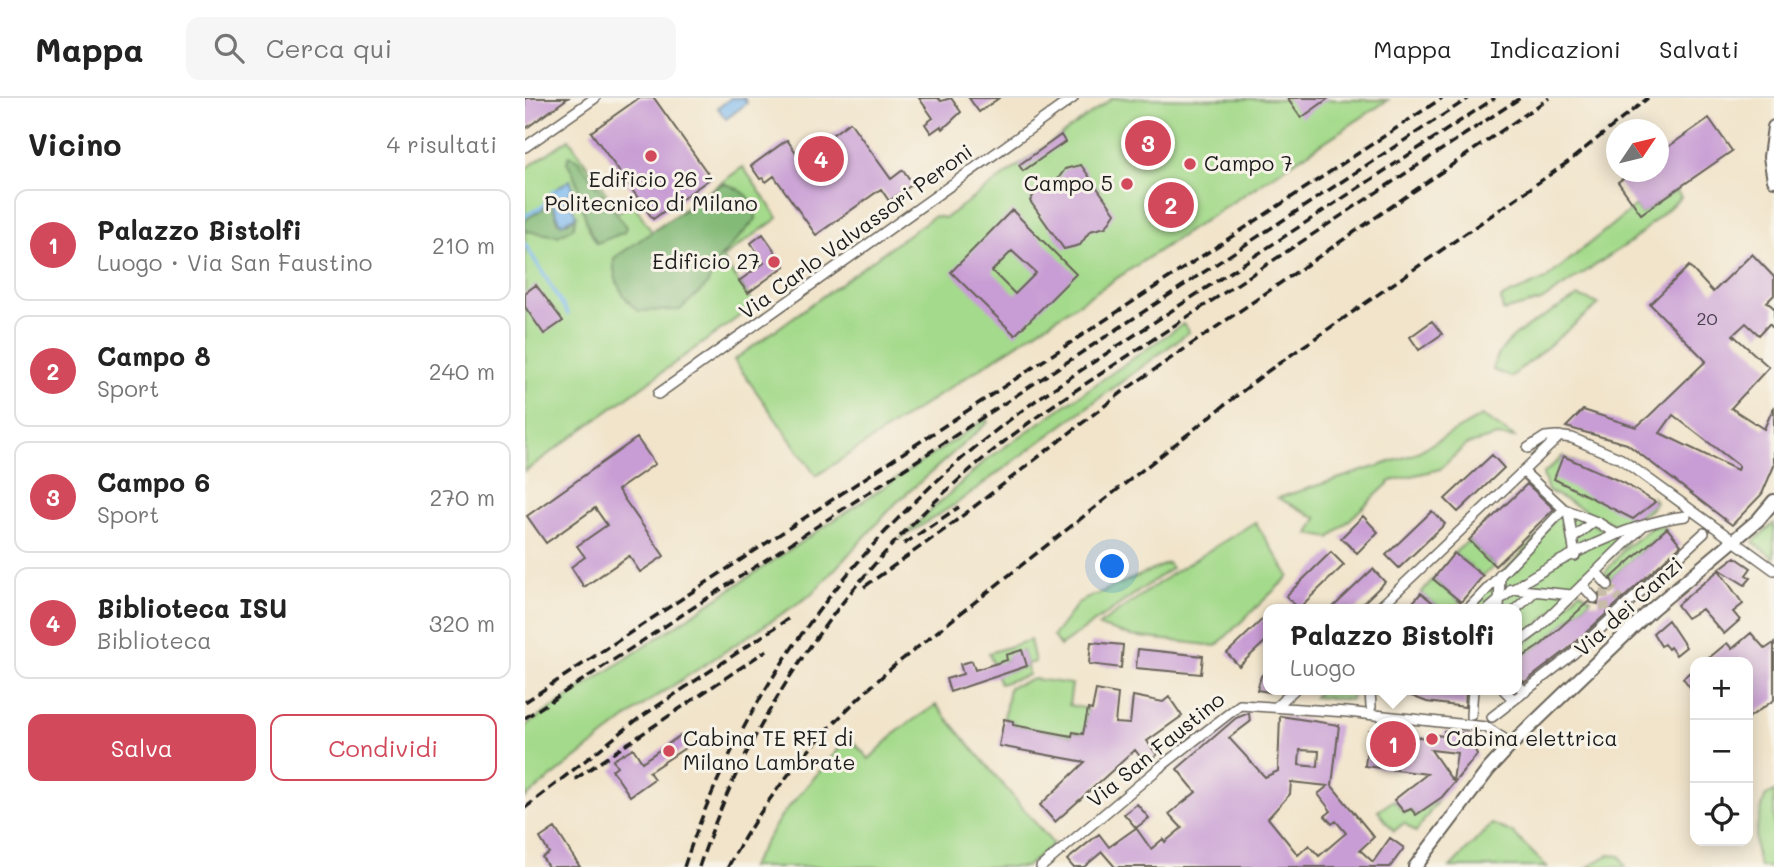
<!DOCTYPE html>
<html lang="it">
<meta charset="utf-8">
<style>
body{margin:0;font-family:Mali,sans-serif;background:#f6f6f6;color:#222}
.controls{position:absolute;right:21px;bottom:21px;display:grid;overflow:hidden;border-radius:14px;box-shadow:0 4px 18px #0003}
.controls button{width:63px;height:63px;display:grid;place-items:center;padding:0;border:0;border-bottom:2px solid #e0e0e0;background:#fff;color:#222;font:35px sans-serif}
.compass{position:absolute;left:1081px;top:21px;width:63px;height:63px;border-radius:50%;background:#fff;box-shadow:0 4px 18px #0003;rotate:55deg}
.you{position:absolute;left:588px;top:469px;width:24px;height:24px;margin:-18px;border:5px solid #fff;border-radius:50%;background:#1a73e8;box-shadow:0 0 0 10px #1a73e833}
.badge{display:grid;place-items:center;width:46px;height:46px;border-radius:50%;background:#d1495b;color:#fff;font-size:23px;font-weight:700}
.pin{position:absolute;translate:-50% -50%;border:4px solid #fff;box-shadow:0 2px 7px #0006}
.popup{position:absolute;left:738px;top:506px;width:259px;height:91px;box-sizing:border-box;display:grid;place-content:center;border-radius:14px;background:#fff;filter:drop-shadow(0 2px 5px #0005);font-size:23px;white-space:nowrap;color:#767676}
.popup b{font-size:26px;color:#222}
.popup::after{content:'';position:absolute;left:50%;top:100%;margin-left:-14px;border:14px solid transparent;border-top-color:#fff}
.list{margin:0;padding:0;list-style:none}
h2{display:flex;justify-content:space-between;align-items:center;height:91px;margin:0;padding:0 28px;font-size:30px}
h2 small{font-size:23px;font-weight:400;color:#767676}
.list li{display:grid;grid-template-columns:46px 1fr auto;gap:21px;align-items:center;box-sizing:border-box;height:112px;margin:0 14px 14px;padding:0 14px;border:2px solid #e0e0e0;border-radius:14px}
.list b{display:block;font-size:26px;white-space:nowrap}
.list p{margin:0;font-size:23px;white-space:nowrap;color:#767676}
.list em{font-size:23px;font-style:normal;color:#767676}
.actions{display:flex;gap:14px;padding:21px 28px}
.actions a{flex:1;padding:16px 0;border:2px solid #d1495b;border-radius:14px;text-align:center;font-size:24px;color:#d1495b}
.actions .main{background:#d1495b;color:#fff}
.icon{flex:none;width:38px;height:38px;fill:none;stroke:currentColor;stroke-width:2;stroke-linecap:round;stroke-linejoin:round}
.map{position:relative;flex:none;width:1249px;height:769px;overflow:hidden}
header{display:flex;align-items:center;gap:42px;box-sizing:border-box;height:98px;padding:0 35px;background:#fff;border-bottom:2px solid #e0e0e0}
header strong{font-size:33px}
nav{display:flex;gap:38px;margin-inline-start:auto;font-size:24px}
.search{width:490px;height:63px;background:#f6f6f6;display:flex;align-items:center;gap:18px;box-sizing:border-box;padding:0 24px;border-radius:14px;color:#767676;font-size:26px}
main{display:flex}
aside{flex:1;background:#fff}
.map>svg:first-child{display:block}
</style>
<header>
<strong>Mappa</strong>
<div class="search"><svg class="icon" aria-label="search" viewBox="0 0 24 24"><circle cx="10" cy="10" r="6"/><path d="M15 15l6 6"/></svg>Cerca qui</div>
<nav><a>Mappa</a><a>Indicazioni</a><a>Salvati</a></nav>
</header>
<main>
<aside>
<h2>Vicino<small>4 risultati</small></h2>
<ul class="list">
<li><span class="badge">1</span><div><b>Palazzo Bistolfi</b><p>Luogo · Via San Faustino</p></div><em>210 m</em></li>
<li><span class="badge">2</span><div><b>Campo 8</b><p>Sport</p></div><em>240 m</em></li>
<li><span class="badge">3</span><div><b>Campo 6</b><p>Sport</p></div><em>270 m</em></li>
<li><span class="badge">4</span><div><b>Biblioteca ISU</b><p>Biblioteca</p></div><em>320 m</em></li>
</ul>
<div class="actions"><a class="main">Salva</a><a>Condividi</a></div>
</aside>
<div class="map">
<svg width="1249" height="769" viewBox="0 0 1249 769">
<rect width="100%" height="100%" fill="#f7f3e8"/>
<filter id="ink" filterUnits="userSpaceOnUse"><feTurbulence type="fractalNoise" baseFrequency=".0143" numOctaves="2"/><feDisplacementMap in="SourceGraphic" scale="14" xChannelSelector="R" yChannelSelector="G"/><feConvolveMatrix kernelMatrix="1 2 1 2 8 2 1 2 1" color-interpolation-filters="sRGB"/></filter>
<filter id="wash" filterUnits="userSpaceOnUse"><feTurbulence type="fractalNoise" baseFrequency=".00686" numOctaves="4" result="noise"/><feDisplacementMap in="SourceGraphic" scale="28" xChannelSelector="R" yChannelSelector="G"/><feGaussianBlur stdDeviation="1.57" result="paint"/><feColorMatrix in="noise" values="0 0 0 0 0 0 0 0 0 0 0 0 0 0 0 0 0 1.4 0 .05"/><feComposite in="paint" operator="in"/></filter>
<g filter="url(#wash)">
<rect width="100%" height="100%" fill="#f1e4ca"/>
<path fill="#a4da8b" stroke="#607b54" stroke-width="2" d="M588 0 863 2 291 378 209 262 409 118 420 120Z
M44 41 94 114 108 105 127 134 218 69 253 120 197 160 230 207 0 373V71Z
M1151 92 1156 99 1107 143 1016 203 978 213 976 200 1021 181 1110 108 1116 116Z
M1053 198 1074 206 986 279 968 272C973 237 1026 216 1053 198Z
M658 226 664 234 432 405 375 441 461 362Z
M957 318 991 340 972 338 941 347 915 371 866 383 805 440 784 436 792 420 753 400 887 357Z
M461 321 463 324 371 405 287 496 120 606 0 700V628Z
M1038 358 1129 404 1128 400 1131 403C1123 419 1106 419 1092 428L1023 393 1018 376Z
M1039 411 1102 444 992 546V511H943Z
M730 424 764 478 691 548 606 538 573 528 648 475Z
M1249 425V460L1228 444Z
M1135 428 1142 430 1084 482 1078 477 1100 450 1127 429Z
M944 442 970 468 958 478 929 455Z
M643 465 647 470 535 548 528 538 554 504Z
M908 481 936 504 930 511H916L896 495Z
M1055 493 1066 501 1017 546 992 563V550L1012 537Z
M505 542 510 564 501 566 497 552 479 563 482 574 502 568 503 577 475 586 464 555Z
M509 581 547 586 544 607 563 611 559 636 548 634 547 638 488 627V623L479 621 484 589Z
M795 592H830L825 602 789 599Z
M411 607 528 746 501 769H225L256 718 324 639 344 661 375 631Z
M1249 694V769H1235C1225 743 1233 724 1240 699Z
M916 698 891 734 879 725 869 733 853 713 869 702 879 715 886 711 891 717Z
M967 726 988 735 1022 769H925Z
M1083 757 1095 758 1101 769H1063Z"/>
<path fill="#83ba77" stroke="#506b4a" stroke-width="2" d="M44 57 54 63 101 129 100 134 72 145C53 118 60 91 42 64Z
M198 85C218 92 231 99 231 121L194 161 182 187 155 212 113 213C97 199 87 182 89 160Z
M27 105 33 124 42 125 51 118 49 129 33 138 0 133V122Z"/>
<path fill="#7db9ef" stroke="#4c6a86" stroke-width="2" d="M206 0H219L222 5 201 21 193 10Z
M45 82 48 89 43 98 51 118 36 126 27 105 29 92Z"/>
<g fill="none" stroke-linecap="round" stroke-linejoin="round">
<path stroke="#7db9ef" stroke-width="3.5" d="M0 118 18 108 29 92
M0 146 43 216"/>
</g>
<g id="blocks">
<path fill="#c89cd4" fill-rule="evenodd" d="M0 0H43L0 31Z
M114 0H129L186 80 128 121 66 34Z
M394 0H413L416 3 426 0 436 14 418 31 416 28 406 35 400 26 408 20Z
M444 0H474L454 14Z
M762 0H804L776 20Z
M1184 20 1207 53 1116 116 1093 84 1108 74H1133V56Z
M325 24 366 81 378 72 388 86 364 103 356 91 291 137 249 78 241 84 238 80 235 81 226 68 262 42 275 60Z
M536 37 540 44 498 73 494 67Z
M556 67 590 115 581 129 565 133 555 147 539 151 505 103 514 88 530 85 540 71Z
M487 112 551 176 490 237 426 174ZM487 153 511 175 490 196 467 173Z
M238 136 260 168 223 195 214 183 239 165 226 145Z
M1227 156 1249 179V197L1242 204 1249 210V231L1244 226 1234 237 1221 225 1208 237 1244 269 1206 310 1239 331 1249 308V368L1237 396 1207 427 1102 346 1041 329 1058 312 1111 329 1124 318 1181 263 1125 206 1164 168 1188 194ZM1148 317 1214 368 1212 372 1135 335Z
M11 187 38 223 19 236 0 209V195Z
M907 223 917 236 894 252 885 239Z
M112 340 130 366 93 392 139 458 115 474 104 458 59 489 46 469 60 459 52 448 82 427 70 410 21 445 2 418Z
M967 357 979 370 933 414 920 401Z
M1038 358 1099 385 1130 404 1108 421 1029 381Z
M1002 386 1029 411 970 468 944 442Z
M907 413 920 426 874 470 861 457Z
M838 418 853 434 832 455 816 440Z
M1142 430 1156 447 1043 551 1000 584 992 579V563L1017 546 1063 504 1073 506 1074 495 1089 490 1086 480Z
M806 454 819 467 773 511 761 498Z
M929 455 958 478 936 504 908 481Z
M1210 459 1226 470 1221 477 1226 480 1220 487 1194 471Z
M848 471 860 484 832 511H806Z
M1194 472 1218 506 1208 514 1215 522 1199 536 1177 511 1162 520 1152 507Z
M896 495 916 511H882Z
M744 515V540L714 568 702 555Z
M1143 522 1161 549 1151 557 1145 549 1143 551 1139 546 1136 548 1128 535Z
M1226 535 1240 551 1249 545V602L1223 620V564H1179L1202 545 1207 551Z
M566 544 598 547 596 570 564 566Z
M613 551 678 558 676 576 611 570Z
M497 552 502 568 425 594 421 581 438 576 435 566 447 563 450 572 482 562 481 557Z
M1170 570V596L1158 580Z
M744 571V594L732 592 736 578Z
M571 592 593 596 590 625 605 626 608 598 638 604 644 599 657 618 622 643 632 657 620 665 610 652 530 724 515 707 560 664 474 648 479 621 488 623V627L547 638 548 634 558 636 563 611 567 612Z
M871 592H941L940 609 902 604Z
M724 615 725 624 704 640 740 679 753 673 755 618 814 627 807 688 849 739 835 752 848 764 865 740 879 750 865 769H590L577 754 559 769H548L542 762 574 736 584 749 611 730 626 751 638 741 640 744 657 730 644 716 671 694 652 671 711 620ZM775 652 794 653 793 669 774 667ZM766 684 803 688 793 696 806 713 800 718 807 726 811 723 821 735 794 758 784 747 773 757 743 720 765 696Z
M844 633 903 640V636L919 638V633L944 636 952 657 917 699 891 717 886 711 879 714 869 702 902 676 840 668ZM906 652 932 655 928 683 927 682Z
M156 637 163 648 124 674 129 681 105 698 87 672 92 668 88 662 108 650 117 664Z
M612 706 624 720 611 730 599 716Z
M30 730 55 769H23L17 759 24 755 15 740Z"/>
</g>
</g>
<g filter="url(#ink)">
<use href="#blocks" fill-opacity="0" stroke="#676259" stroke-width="2"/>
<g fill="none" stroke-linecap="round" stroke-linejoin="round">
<path stroke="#c6bca7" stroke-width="9" stroke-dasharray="9 4.5" stroke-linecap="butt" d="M1083 487 1095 501
M1079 491 1080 512"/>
<g stroke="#676259" stroke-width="12">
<path id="street" d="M0 49 70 0
M133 296 548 0
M1003 350 1020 339 1031 338 1047 340 1096 361 1249 472
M1001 376 1039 411
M1043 413 1050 458
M1047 441 1069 423
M1071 474 1083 487
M1057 487 1069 500
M986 491 1047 497
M853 511 1035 338
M943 511 1039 411 1074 425 1091 436
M964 511C1006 472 1103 424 1161 418
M974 511 975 476
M991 511 1009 494
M992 546 1011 532 1118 428
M992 586 1000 594
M845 592 846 609
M979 592 989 602
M752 608 769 592
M946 617 948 592
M967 619 1048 556 1179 435
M516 769 634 670 715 607 822 614 961 629 987 646"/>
</g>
<g stroke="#676259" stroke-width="16">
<path id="secondary" d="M1249 29 1245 59 1249 82
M890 769 964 671 987 646 1126 512 1233 422 1249 403"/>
</g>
<use href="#street" stroke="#fff" stroke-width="9"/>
<use href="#secondary" stroke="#fff" stroke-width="12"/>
<path stroke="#1c1c1c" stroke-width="3.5" stroke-dasharray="10 5" stroke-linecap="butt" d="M379 446 434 409
M339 489 419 432 600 292 1024 0
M0 604 917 0
M0 620 944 0
M50 681 242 552
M0 710 113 621 263 521
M159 769C223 574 353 413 520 296L970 0
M174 769C238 578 365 421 530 306L995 0
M203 769C244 690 304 625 370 567L743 273 1043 64 1123 0"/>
</g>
</g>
<g fill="#d1495b" stroke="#f7f3e8" stroke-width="2.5">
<circle cx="126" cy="58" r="7"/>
<circle cx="665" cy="66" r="7"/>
<circle cx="602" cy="86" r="7"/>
<circle cx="249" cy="164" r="7"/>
<circle cx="907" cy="641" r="7"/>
<circle cx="144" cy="653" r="7"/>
</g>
<g text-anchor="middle" stroke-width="6" stroke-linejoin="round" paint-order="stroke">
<g font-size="18" fill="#473c4a">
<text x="1182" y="227">20</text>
</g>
<g font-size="21" fill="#1c1c1c" stroke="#f7f3e8" text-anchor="start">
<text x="679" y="73">Campo 7</text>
<text x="126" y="89" text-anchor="middle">Edificio 26 -<tspan x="126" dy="24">Politecnico di Milano</tspan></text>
<text x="588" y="93" text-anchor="end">Campo 5</text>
<text x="235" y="171" text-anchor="end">Edificio 27</text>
<text x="158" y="648">Cabina TE RFI di<tspan x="158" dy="24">Milano Lambrate</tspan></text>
<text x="921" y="648">Cabina elettrica</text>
</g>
<g font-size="21" fill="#1c1c1c" stroke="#f7f3e8">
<text transform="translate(331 134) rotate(-36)" y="7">Via Carlo Valvassori Peroni</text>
<text transform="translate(1104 509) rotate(-42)" y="7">Via dei Canzi</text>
<text transform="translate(631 652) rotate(-39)" y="7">Via San Faustino</text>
</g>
</g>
</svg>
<div class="controls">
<button>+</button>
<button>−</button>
<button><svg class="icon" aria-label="locate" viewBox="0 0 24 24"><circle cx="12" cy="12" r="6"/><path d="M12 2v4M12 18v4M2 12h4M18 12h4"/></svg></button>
</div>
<svg class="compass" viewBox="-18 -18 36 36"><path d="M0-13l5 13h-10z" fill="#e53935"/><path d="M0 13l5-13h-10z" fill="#767676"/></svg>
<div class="you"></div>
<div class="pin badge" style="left:868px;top:646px">1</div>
<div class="popup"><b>Palazzo Bistolfi</b>Luogo</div>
<div class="pin badge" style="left:646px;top:107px">2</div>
<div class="pin badge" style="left:623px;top:45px">3</div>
<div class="pin badge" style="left:296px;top:61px">4</div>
</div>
</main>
